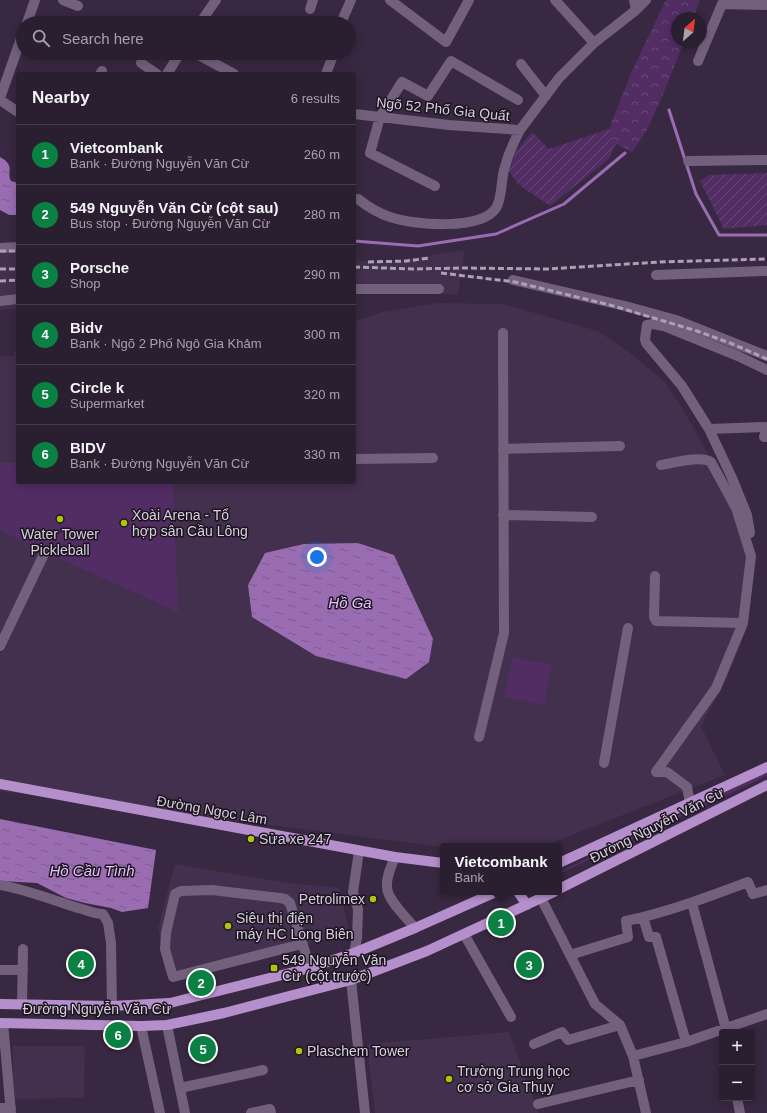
<!DOCTYPE html>
<meta charset="utf-8">
<style>
body{margin:0;font-family:Arial,sans-serif;background:#362b3d;color:#f1f3f6}
.controls{position:absolute;right:12px;bottom:12px;display:grid;overflow:hidden;border-radius:4px;box-shadow:0 2px 10px #0003}
.controls button{width:36px;height:36px;display:grid;place-items:center;padding:0;border:0;border-bottom:1px solid #463c4d;background:#2a1e31;color:#f1f3f6;font:20px sans-serif}
.compass{position:absolute;left:671px;top:12px;width:36px;height:36px;border-radius:50%;background:#2a1e31;box-shadow:0 2px 10px #0003;rotate:28deg}
.you{position:absolute;left:317px;top:557px;width:14px;height:14px;margin:-10px;border:3px solid #fff;border-radius:50%;background:#1a73e8;box-shadow:0 0 0 6px #1a73e833}
.badge{display:grid;place-items:center;width:26px;height:26px;border-radius:50%;background:#0b8043;color:#fff;font-size:13px;font-weight:700}
.pin{position:absolute;translate:-50% -50%;border:2px solid #fff;box-shadow:0 1px 4px #0006}
.popup{position:absolute;left:440px;top:843px;width:122px;height:52px;box-sizing:border-box;display:grid;place-content:center;border-radius:4px;background:#2a1e31;filter:drop-shadow(0 1px 3px #0005);font-size:13px;white-space:nowrap;color:#a5a2ab}
.popup b{font-size:15px;color:#f1f3f6}
.popup::after{content:'';position:absolute;left:50%;top:100%;margin-left:-8px;border:8px solid transparent;border-top-color:#2a1e31}
.list{margin:0;padding:0;list-style:none}
h2{display:flex;justify-content:space-between;align-items:center;height:52px;margin:0;padding:0 16px;font-size:17px}
h2 small{font-size:13px;font-weight:400;color:#a5a2ab}
.list li{display:grid;grid-template-columns:26px 1fr auto;gap:12px;align-items:center;box-sizing:border-box;height:60px;padding:0 16px;border-top:1px solid #463c4d}
.list b{display:block;font-size:15px;white-space:nowrap}
.list p{margin:0;font-size:13px;white-space:nowrap;color:#a5a2ab}
.list em{font-size:13px;font-style:normal;color:#a5a2ab}
.icon{flex:none;width:22px;height:22px;fill:none;stroke:currentColor;stroke-width:2;stroke-linecap:round;stroke-linejoin:round}
.map{position:relative;flex:none;width:767px;height:1113px;overflow:hidden}
.search{position:absolute;background:#2a1e31;box-shadow:0 2px 10px #0003;left:16px;top:16px;width:340px;height:44px;display:flex;align-items:center;gap:10px;box-sizing:border-box;padding:0 14px;border-radius:22px;color:#a5a2ab;font-size:15px}
.panel{position:absolute;background:#2a1e31;box-shadow:0 2px 10px #0003;left:16px;top:72px;width:340px;height:412px;border-radius:4px}
.map>svg:first-child{display:block}
</style>
<div class="map">
<svg width="767" height="1113" viewBox="0 0 767 1113">
<defs>
<pattern id="park-crowns" width="20" height="18" patternUnits="userSpaceOnUse"><rect width="20" height="18" fill="#522d64"/><path d="M2 6a3 3 0 1 1 6 0M12 15a3 3 0 1 1 6 0" fill="none" stroke="#6a4a7a"/></pattern>
<pattern id="garden-furrows" width="10" height="10" patternUnits="userSpaceOnUse"><rect width="10" height="10" fill="#522d64"/><path d="M-1 1l2-2M0 10L10 0M9 11l2-2" fill="none" stroke="#6a4a7a"/></pattern>
<pattern id="water-ripples" width="26" height="14" patternUnits="userSpaceOnUse"><rect width="26" height="14" fill="#9a6db2"/><path d="M2 4q2-2 4 0t4 0M15 11q2-2 4 0t4 0" fill="none" stroke="#7b5d8b"/></pattern>
</defs>
<rect width="100%" height="100%" fill="#382841"/>
<path fill="#432f4e" d="M0 246H18V309L0 310Z
M465 250 458 295 384 290 354 291V260L366 261 398 260Z
M437 303 504 304 598 331 629 352 665 382 686 414 713 463 746 543 751 594 746 630 727 678 701 726 725 775 544 846H443V847L0 791V356H13L18 345V482H354V322L382 312Z
M175 864 289 883 339 888 350 934 168 974 158 928Z
M509 1032 539 1113H375L367 1044Z
M13 1046H85L84 1098 13 1099Z"/>
<path fill="#522d64" d="M0 463H18V482H173L178 612 45 552 0 530Z
M512 657 552 665 544 705 504 697Z
M767 772V776L559 874V872Z"/>
<path fill="url(#park-crowns)" d="M666 0H700L693 18H677V42H684L664 92 647 130 632 152 616 144 609 129 632 71Z"/>
<path fill="url(#garden-furrows)" d="M609 129 616 144 609 159 550 206 519 185 509 171 516 151 532 132 549 149Z
M767 173V225L724 229 700 181 709 175Z"/>
<path fill="url(#water-ripples)" d="M0 157C16 166 6 171 11 181L18 183V215H9L0 210Z
M358 543 394 555 433 639 429 662 406 679 316 656 252 617 248 585 265 553 304 544Z
M0 819 156 850 148 908 122 912 111 908 85 903 66 898 37 883 0 881Z"/>
<g fill="none" stroke-linecap="round" stroke-linejoin="round">
<path stroke="#9a6db2" stroke-width="3" d="M669 110 696 194 719 235H767
M354 241 418 246 496 234 564 204 625 153"/>
<path stroke="#73607d" stroke-width="10" d="M63 0 78 6
M390 0 446 42 469 0
M555 0 594 43
M310 9 313 0
M636 10 646 0
M27 23 35 0
M200 23 216 0
M341 23 351 0
M195 53 234 74
M698 61 722 4 767 5
M141 63 157 74
M521 64 546 96
M100 74 102 71
M167 74 180 53
M326 74 332 58V53
M0 98 23 33
M0 100 18 112
M354 114 449 125 520 130 559 78 594 43 636 10 634 0
M688 161 767 160
M435 186 370 153 380 117 402 82 428 96 451 61 518 100
M358 199C368 207 378 213 390 217 413 225 481 231 496 208 502 199 501 181 504 170 508 155 513 143 520 130
M0 248 18 247
M656 275 767 271
M513 280 625 306 676 320 767 356
M354 289H439
M0 301 18 299
M709 429 767 427 764 437H767
M503 449 620 446
M354 459 433 458
M661 465C673 463 701 455 711 462L736 508 751 556 743 623 716 688 656 772H667L687 787 690 803
M503 515 592 517
M750 533 747 515 732 478 709 429 682 386 646 343 645 339 647 325 653 324 664 326 738 356 767 370
M655 576 654 617 656 621 743 623
M0 646 45 552
M479 737 504 633 503 333
M604 763 628 628
M395 857C391 867 386 877 387 887 387 900 407 918 415 928
M0 885C28 890 55 901 82 909 89 911 95 914 103 914L108 923 111 943 112 1006
M541 898 595 1004 620 1025 633 1056 646 1113
M692 903 726 1029
M643 917 649 937H656L686 1042
M464 934 511 1017
M302 944 173 977 165 949 166 933 175 894 181 891 212 890 280 898 285 899 290 903 310 968
M354 953 357 938 358 909 353 892 359 851
M570 955 628 937 626 921C668 912 708 897 748 882L753 894 767 890
M0 970H23
M351 980 365 1113
M22 1005 23 949
M3 1023 11 1113
M167 1025 185 1113
M141 1026 160 1113
M534 1044 562 1032 568 1040 620 1025
M633 1056 686 1042 767 1014
M180 1088 263 1070
M737 1098 740 1113
M538 1104 639 1080
M0 1108H11
M251 1113 270 1109 271 1113"/>
<path stroke="#b58fcb" stroke-width="10" d="M0 784 395 857 443 863
M559 863 767 767
M559 889 767 785
M518 892 527 905
M0 1004 112 1006 170 1003 310 968 354 953 415 928 496 892
M0 1023 141 1026 167 1025 224 1013 351 980 427 951 554 892"/>
<path stroke="#ada1b4" stroke-width="3" stroke-dasharray="6 3" stroke-linecap="butt" d="M0 251H18
M368 262 407 261 429 258
M354 267 413 269 463 268 547 269 660 262 767 259
M0 269H18
M441 273 515 282 610 305 697 331 730 343 767 359
M0 281 18 280"/>
</g>
<g fill="#aec509" stroke="#1b141f" stroke-width="1.5">
<circle cx="60" cy="519" r="4"/>
<circle cx="124" cy="523" r="4"/>
<circle cx="251" cy="839" r="4"/>
<circle cx="373" cy="899" r="4"/>
<circle cx="228" cy="926" r="4"/>
<rect x="270" y="964" width="8" height="8" rx="2"/>
<circle cx="299" cy="1051" r="4"/>
<circle cx="449" cy="1079" r="4"/>
</g>
<g text-anchor="middle" stroke-width="3" stroke-linejoin="round" paint-order="stroke">
<g font-size="14" fill="#d9cfdf" stroke="#1b141f">
<text transform="translate(443 109) rotate(6)" y="5">Ngõ 52 Phố Gia Quất</text>
<text transform="translate(212 810) rotate(10)" y="5">Đường Ngọc Lâm</text>
<text transform="translate(657 825) rotate(-27)" y="5">Đường Nguyễn Văn Cừ</text>
<text x="97" y="1014">Đường Nguyễn Văn Cừ</text>
</g>
<g font-size="14" fill="#d9cfdf" stroke="#1b141f" text-anchor="start">
<text x="132" y="520">Xoài Arena - Tổ<tspan x="132" dy="16">hợp sân Cầu Lông</tspan></text>
<text x="60" y="539" text-anchor="middle">Water Tower<tspan x="60" dy="16">Pickleball</tspan></text>
<text x="259" y="844">Sửa xe 247</text>
<text x="365" y="904" text-anchor="end">Petrolimex</text>
<text x="236" y="923">Siêu thị điện<tspan x="236" dy="16">máy HC Long Biên</tspan></text>
<text x="282" y="965">549 Nguyễn Văn<tspan x="282" dy="16">Cừ (cột trước)</tspan></text>
<text x="307" y="1056">Plaschem Tower</text>
<text x="457" y="1076">Trường Trung học<tspan x="457" dy="16">cơ sở Gia Thụy</tspan></text>
</g>
<g font-size="15" font-style="italic" fill="#e5c1fa" stroke="#1b141f">
<text x="350" y="608">Hồ Ga</text>
<text x="92" y="876">Hồ Cầu Tình</text>
</g>
</g>
</svg>
<div class="controls">
<button>+</button>
<button>−</button>
</div>
<svg class="compass" viewBox="-18 -18 36 36"><path d="M0-13l5 13h-10z" fill="#e53935"/><path d="M0 13l5-13h-10z" fill="#a5a2ab"/></svg>
<div class="you"></div>
<div class="pin badge" style="left:501px;top:923px">1</div>
<div class="popup"><b>Vietcombank</b>Bank</div>
<div class="pin badge" style="left:201px;top:983px">2</div>
<div class="pin badge" style="left:529px;top:965px">3</div>
<div class="pin badge" style="left:81px;top:964px">4</div>
<div class="pin badge" style="left:203px;top:1049px">5</div>
<div class="pin badge" style="left:118px;top:1035px">6</div>
<div class="search"><svg class="icon" aria-label="search" viewBox="0 0 24 24"><circle cx="10" cy="10" r="6"/><path d="M15 15l6 6"/></svg>Search here</div>
<section class="panel">
<h2>Nearby<small>6 results</small></h2>
<ul class="list">
<li><span class="badge">1</span><div><b>Vietcombank</b><p>Bank · Đường Nguyễn Văn Cừ</p></div><em>260 m</em></li>
<li><span class="badge">2</span><div><b>549 Nguyễn Văn Cừ (cột sau)</b><p>Bus stop · Đường Nguyễn Văn Cừ</p></div><em>280 m</em></li>
<li><span class="badge">3</span><div><b>Porsche</b><p>Shop</p></div><em>290 m</em></li>
<li><span class="badge">4</span><div><b>Bidv</b><p>Bank · Ngõ 2 Phố Ngô Gia Khảm</p></div><em>300 m</em></li>
<li><span class="badge">5</span><div><b>Circle k</b><p>Supermarket</p></div><em>320 m</em></li>
<li><span class="badge">6</span><div><b>BIDV</b><p>Bank · Đường Nguyễn Văn Cừ</p></div><em>330 m</em></li>
</ul>
</section>
</div>
